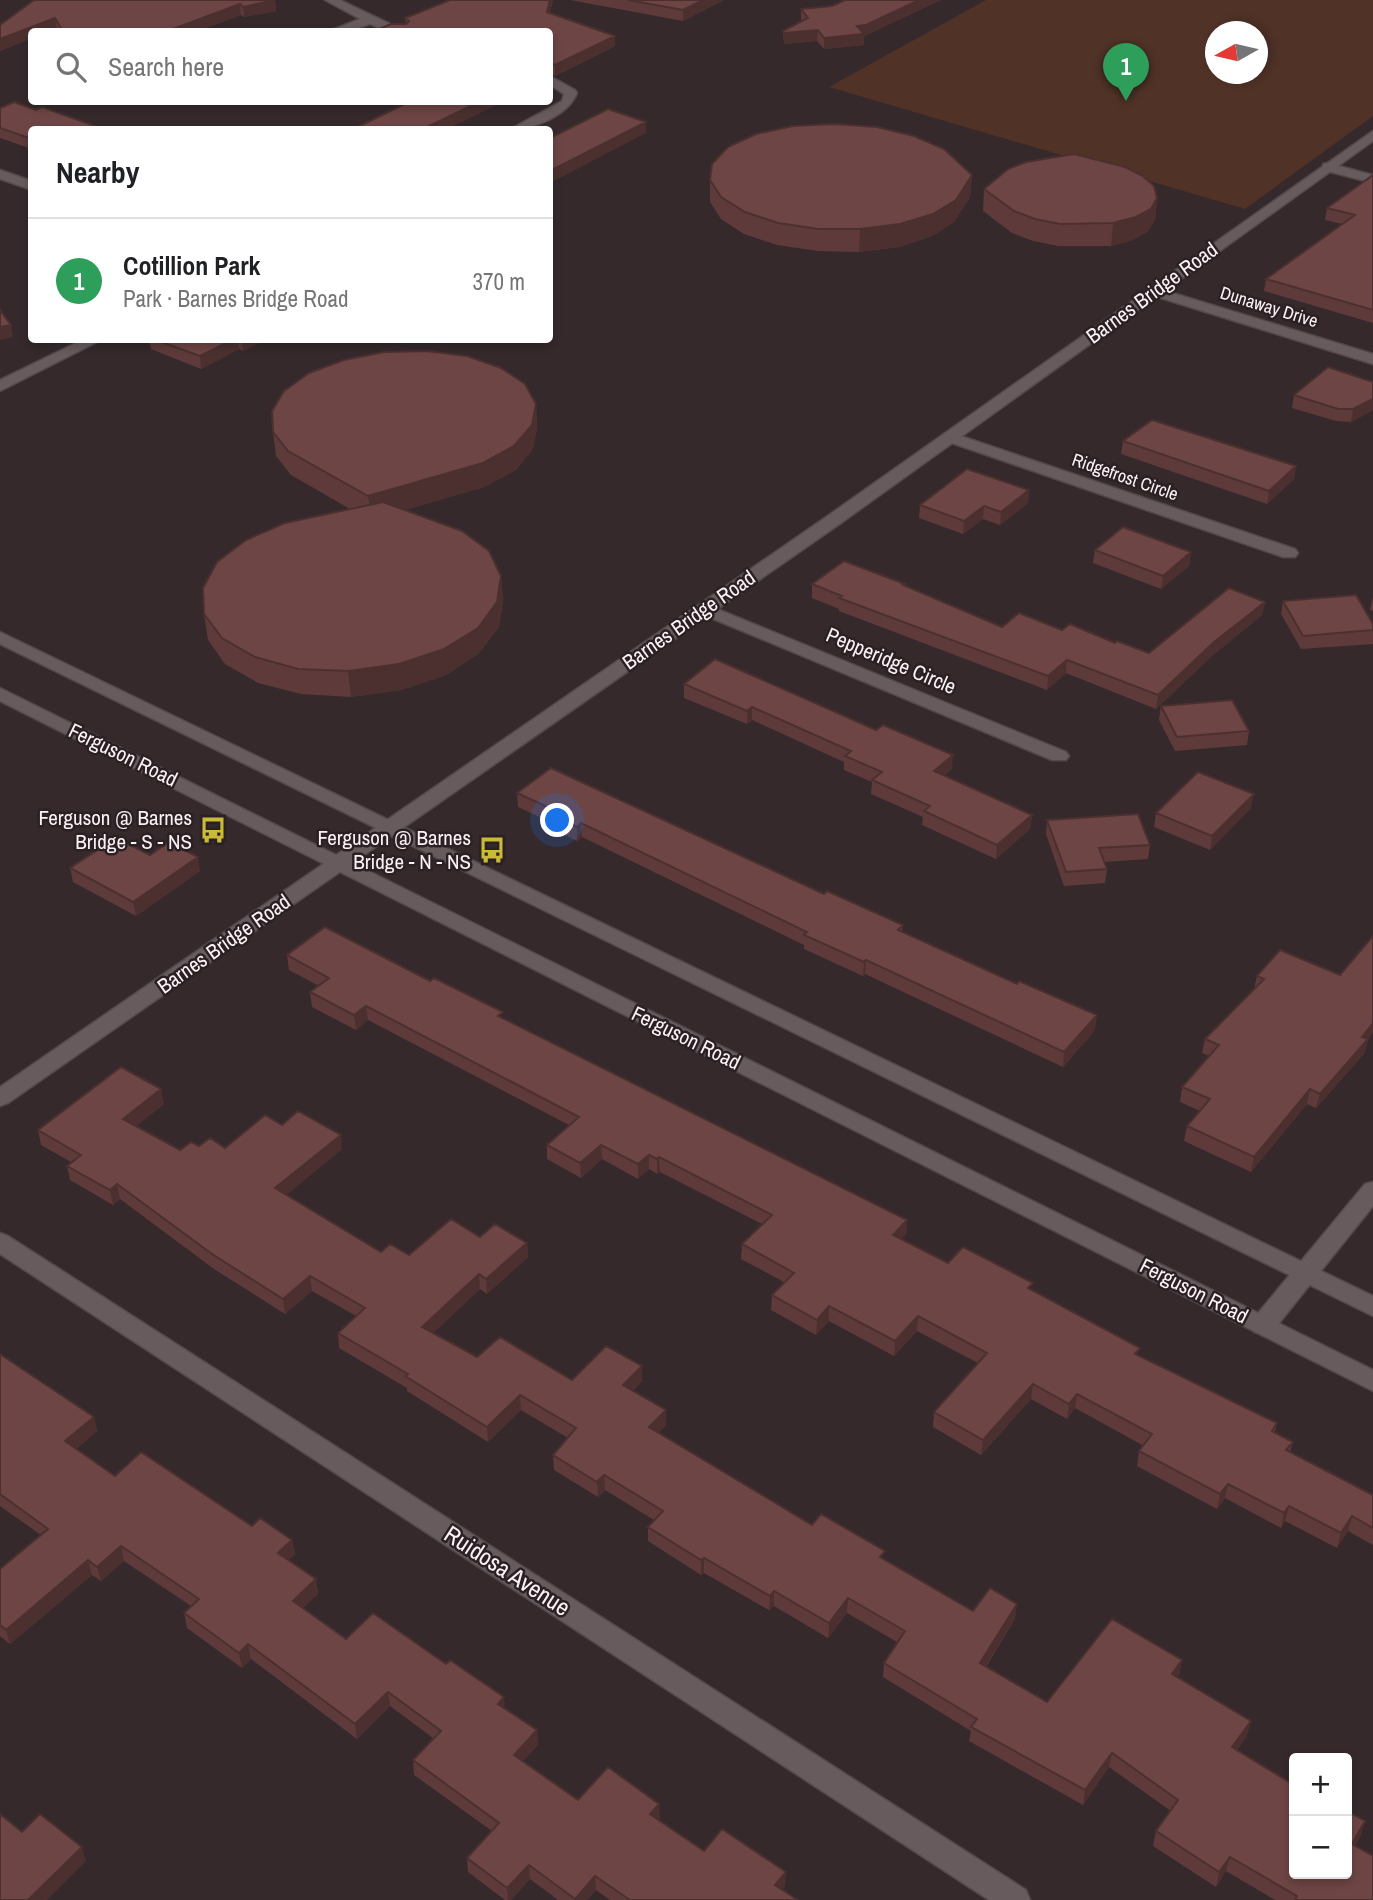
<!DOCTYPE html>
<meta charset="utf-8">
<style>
body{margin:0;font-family:"Archivo Narrow",sans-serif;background:#f6f6f6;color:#202124}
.controls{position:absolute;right:21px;bottom:21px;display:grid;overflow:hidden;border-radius:7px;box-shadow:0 4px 10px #0003}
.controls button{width:63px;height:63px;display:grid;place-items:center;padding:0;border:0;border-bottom:2px solid #e0e0e0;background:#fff;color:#202124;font:35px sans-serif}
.compass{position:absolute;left:1205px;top:21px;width:63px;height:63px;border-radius:50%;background:#fff;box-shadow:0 4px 10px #0003;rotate:262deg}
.you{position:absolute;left:558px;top:821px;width:24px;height:24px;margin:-18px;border:5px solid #fff;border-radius:50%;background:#1a73e8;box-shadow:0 0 0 10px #1a73e833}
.badge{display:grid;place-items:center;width:46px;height:46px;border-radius:50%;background:#db2777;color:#fff;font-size:23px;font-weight:700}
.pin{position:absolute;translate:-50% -58px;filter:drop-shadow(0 2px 4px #0008)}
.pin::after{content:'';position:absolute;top:37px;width:24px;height:21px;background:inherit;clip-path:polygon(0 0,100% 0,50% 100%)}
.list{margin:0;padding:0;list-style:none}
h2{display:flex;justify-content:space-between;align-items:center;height:91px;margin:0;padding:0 28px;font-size:30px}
h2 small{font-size:23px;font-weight:400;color:#757577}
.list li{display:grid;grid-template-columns:46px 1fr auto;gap:21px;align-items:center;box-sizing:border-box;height:126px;padding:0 28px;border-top:2px solid #e0e0e0}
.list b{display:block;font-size:26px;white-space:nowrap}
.list p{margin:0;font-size:23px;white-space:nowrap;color:#757577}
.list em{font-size:23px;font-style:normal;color:#757577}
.icon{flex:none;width:38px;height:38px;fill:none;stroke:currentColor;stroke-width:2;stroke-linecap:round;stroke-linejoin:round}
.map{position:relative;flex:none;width:1373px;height:1900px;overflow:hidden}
.search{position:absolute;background:#fff;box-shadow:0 4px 10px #0003;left:28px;top:28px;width:525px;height:77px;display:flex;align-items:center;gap:18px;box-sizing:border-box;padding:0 24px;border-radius:7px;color:#757577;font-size:26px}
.panel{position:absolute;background:#fff;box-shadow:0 4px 10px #0003;left:28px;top:126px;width:525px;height:217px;border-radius:7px}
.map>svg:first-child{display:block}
</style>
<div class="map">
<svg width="1373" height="1900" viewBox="0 0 1373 1900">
<rect width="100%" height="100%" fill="#35292c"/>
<path fill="#503227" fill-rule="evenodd" d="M986 0H1373V116L1245 209 829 87ZM1216 32H1258V74H1216Z"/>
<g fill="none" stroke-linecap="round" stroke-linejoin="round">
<g stroke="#51484b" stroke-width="3">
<path id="minor" d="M325 0H340L407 32H389L370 24 347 32H327L360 19Z
M550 76 575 90 577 93C568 116 532 130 509 130L562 101 564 94 550 85Z
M1328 163 1373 175V183L1323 170V164Z
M0 170 32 181V190L0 179Z
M1153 287 1373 354V364L1148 294 1146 291 1148 288Z
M82 340H101L0 391V380Z
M949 432 1295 549 1298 553 1295 557H1283L943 440 941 437Z
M705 604 1066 752 1069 756 1066 760H1052L699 613 696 609Z
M1373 1182V1206L1272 1332 1263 1334 1254 1332 1251 1325 1254 1318 1365 1184Z
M0 1233 8 1236 1026 1890 1030 1900H989L0 1254Z"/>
</g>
<g stroke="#51484b" stroke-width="3">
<path id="tertiary" d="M1373 131V141L841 523 8 1103 0 1106V1087L829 515Z"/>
</g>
<g stroke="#51484b" stroke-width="3">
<path id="secondary" d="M0 632 1373 1296V1316L0 644Z
M0 688 1373 1370V1391L0 701Z"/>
</g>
<use href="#minor" fill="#685b5e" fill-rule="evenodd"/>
<use href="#tertiary" fill="#685b5e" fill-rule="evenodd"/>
<use href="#secondary" fill="#685b5e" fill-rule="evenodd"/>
</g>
<path fill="#5e3b3a" d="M34 0H275L276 11 244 17 241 15 195 32H59L57 29 50 32H32V38L0 51V25Z
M450 0H553L550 13 615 36V46L555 76 550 73V32H372L406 24 405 18Z
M570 0H724L683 21Z
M845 0H941L864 36V45L824 49 817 41 784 44 783 31 802 22 801 20V9L832 6Z
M0 108 36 110 32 130V149L0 138Z
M972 175 970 197 954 222 932 236 899 247 859 252 818 251 777 245 744 234 721 219 710 202V180Z
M1373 175V323L1264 291 1266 279 1342 224 1325 220 1327 208Z
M984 189 1157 198 1155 220 1148 231 1133 240 1111 246H1058L1033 241 1012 233 983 211Z
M149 340H265L243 351 239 349 201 369 151 349Z
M1373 382V410L1351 422 1336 421 1292 408 1294 395Z
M536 404 537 428 533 449 516 470 484 487 405 510 501 576 503 601 499 627 479 653 446 675 401 690 351 697 301 694 258 683 225 664 208 640 204 614 350 509 291 475 276 456 273 432Z
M1123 441 1296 466 1294 479 1267 504 1121 454Z
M1029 490 1028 503 1000 525 983 519 963 534 919 518 920 505Z
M1095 550 1191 552 1189 566 1161 589 1093 563Z
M812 584 905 586 1002 627 1062 630 1115 643 1149 653 1265 602 1262 615 1212 656 1156 709 1066 673 1047 690 839 611V609L812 598Z
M1373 597V611L1370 610Z
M1283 601 1373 624V644L1301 649 1281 614Z
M684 684 952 769 944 775 1032 815 1030 829 996 859 922 825 923 817 871 794 872 782 844 770V762L752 720 747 724 684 698Z
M1161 706 1249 731 1247 745 1175 751 1159 720Z
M517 793 824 894 903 925 902 932 1095 1030 1063 1067 865 974 863 976 804 949V945L582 837 577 841 546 826V820L518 807Z
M1251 808 1210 850 1154 827 1156 813Z
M1047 820 1150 845 1148 859 1104 862 1107 869 1105 883 1064 886 1046 834Z
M150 855 200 871 136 916 73 882 70 868Z
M1280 950 1368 1040 1364 1054 1316 1108 1307 1104 1251 1172 1184 1141 1187 1126 1200 1111 1180 1102 1182 1087 1209 1056 1202 1053 1205 1039 1254 989 1257 976Z
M287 955 503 1018 907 1220 906 1234 901 1239 948 1263 1032 1290 1138 1356 1277 1423 1275 1432 1293 1442 1290 1452 1373 1495V1545L1348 1531 1337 1548 1285 1521 1281 1528 1225 1498 1217 1509 1137 1466 1139 1451 1144 1446 1075 1408 1067 1419 1031 1399 981 1455 933 1427 934 1412 978 1363 917 1331 894 1356 829 1321 816 1335 771 1310 772 1295 784 1282 741 1259 742 1244 762 1224 660 1172 657 1174 649 1169 638 1179 602 1159 581 1178 547 1159V1145L569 1125 368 1020 356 1030 312 1007 310 992 319 986 289 970Z
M164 1104 136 1126 180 1150 199 1146 225 1148 282 1125 342 1149 286 1195 381 1252 409 1255 480 1237 527 1243 528 1257 487 1294 480 1289 433 1333 477 1357 572 1380 642 1381 633 1391 666 1425 658 1433 812 1525 885 1560 973 1611 1015 1619 986 1667 1047 1702 1182 1660 1179 1675 1177 1677 1247 1736 1237 1750 1294 1874 1347 1811 1361 1836 1355 1846 1373 1900H1275L1226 1871 1216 1887 1153 1846 1156 1831 1171 1811 1109 1767 1083 1805 969 1741 971 1731 883 1677 884 1663 897 1642 847 1613 828 1638 774 1606 769 1610 704 1573 701 1575 648 1541V1527L654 1520 605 1490 598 1497 554 1470 553 1455 568 1438 521 1410 488 1442 407 1391V1388L339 1348 338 1333 356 1316 312 1291 285 1314 214 1269 120 1199 113 1205 70 1180 67 1166 71 1162 41 1145 38 1130Z
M0 1354 94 1417 97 1431 76 1449 115 1476 292 1540 295 1554 288 1560 316 1579 318 1594 303 1608 346 1639 505 1709 537 1730 538 1745 523 1761 578 1800 660 1818 658 1820 704 1851 785 1886 782 1889 798 1900H610L596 1890 587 1900H558L530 1879 511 1900H505L468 1872 467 1858 492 1831 414 1775 413 1760 433 1738 390 1706 357 1739 251 1659 242 1668 187 1628 184 1613 191 1606 124 1561 101 1581 92 1575 10 1644 0 1636V1569L41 1535 0 1506Z"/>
<path fill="#4c3030" d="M275 0 276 11 244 17 243 7Z
M550 0H553L547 23V12Z
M703 0H724L683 21V10Z
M919 0H941L864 36V45L824 49V38L857 26Z
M240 4 241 15 195 32H165Z
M55 18 57 29 50 32H32V38L0 51V39Z
M818 30 817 41 784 44V33Z
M615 36V46L555 76V65Z
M479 102H503L445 130H421Z
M646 122V133L550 183V171Z
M972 175 970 197 954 222 932 236 899 247 859 252 860 229Z
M1157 198 1155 220 1148 231 1133 240 1111 246 1113 223Z
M11 325 13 337 0 340V327Z
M232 340H238L239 349 201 369 200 356Z
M242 340H265L243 351Z
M1373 399V410L1351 422 1353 409Z
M536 404 537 428 533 449 516 470 484 487 371 520 368 496Z
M1296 466 1294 479 1267 504 1269 491Z
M1029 490 1028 503 1000 525 1001 512Z
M984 506 983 519 963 534 964 521Z
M1191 552 1189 566 1161 589 1163 576Z
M501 576 503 601 499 627 479 653 446 675 401 690 351 697 348 671Z
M1265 602 1262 615 1212 656 1156 709 1158 695 1214 642Z
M1067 660 1066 673 1047 690 1048 676Z
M752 707V720L747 724V711Z
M953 755 952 769 933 785 934 771Z
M1254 794 1251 808 1210 850 1212 836Z
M1032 815 1030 829 996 859 997 845Z
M581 823 582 837 577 841V827Z
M198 857 200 871 136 916 133 902Z
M866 960 865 974 863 976 864 962Z
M366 1006 368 1020 356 1030 354 1015Z
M1097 1015 1095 1030 1063 1067 1064 1052Z
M1373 1023V1033L1368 1040 1364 1054 1316 1108 1320 1094Z
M161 1089 164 1104 126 1134 123 1119Z
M1310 1089 1307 1104 1251 1172 1254 1157Z
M341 1135 342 1149 277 1203 275 1188Z
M601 1145 602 1159 581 1178 580 1163Z
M649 1155V1169L638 1179V1164Z
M659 1157 660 1172 657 1174V1159Z
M117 1184 120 1199 113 1205 110 1190Z
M907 1220 906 1234 892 1249 893 1235Z
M527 1243 528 1257 487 1294 486 1279Z
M479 1274 480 1289 424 1342 422 1327Z
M310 1276 312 1291 285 1314 283 1299Z
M829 1306V1321L816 1335 817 1320Z
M918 1316 917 1331 894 1356 895 1341Z
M642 1366V1381L624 1400 623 1385Z
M1033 1384 1031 1399 981 1455 983 1440Z
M1077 1394 1075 1408 1067 1419 1069 1404Z
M520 1395 521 1410 488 1442 487 1427Z
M666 1410V1425L650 1442 649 1427Z
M94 1417 97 1431 68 1456 65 1441Z
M604 1475 605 1490 598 1497 597 1482Z
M1228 1484 1225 1498 1217 1509 1220 1494Z
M1289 1506 1285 1521 1281 1528 1284 1513Z
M1352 1516 1348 1531 1337 1548 1341 1533Z
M292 1540 295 1554 280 1568 278 1553Z
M121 1546 124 1561 101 1581 97 1567Z
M704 1558V1573L701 1575V1560Z
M88 1560 92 1575 10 1644 6 1630Z
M316 1579 318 1594 295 1616 293 1601Z
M774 1591V1606L769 1610 770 1596Z
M848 1598 847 1613 828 1638 829 1623Z
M1017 1604 1015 1619 978 1678 980 1663Z
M248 1644 251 1659 242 1668 239 1653Z
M1182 1660 1179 1675 1169 1689 1172 1674Z
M388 1692 390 1706 357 1739 355 1724Z
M504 1697 505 1712 498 1704Z
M1251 1721 1247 1736 1229 1761 1232 1747Z
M537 1730 538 1745 515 1770 514 1755Z
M1112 1753 1109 1767 1083 1805 1085 1790Z
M659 1804 660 1818 650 1829V1814Z
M1365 1821 1361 1836 1347 1858 1352 1844Z
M82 1847 86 1861 47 1900H28Z
M1230 1857 1226 1871 1216 1887 1219 1872Z
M529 1865 530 1879 511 1900H508L507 1888Z
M786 1872 785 1886 775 1899V1885Z
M595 1876 596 1890 587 1900H575Z"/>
<path fill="#6d4544" stroke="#4c3030" stroke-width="2" d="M34 0H275L243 7 240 4 165 32H63L55 18 0 39V25Z
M450 0H550L547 12 615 36 555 65 550 63V32H510L509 30 503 32H372L391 24H406L409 21 405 18Z
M628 0H703L683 10Z
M845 0H919L866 25 857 26 864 34 824 38 818 30 784 33 783 31 808 18 801 9 832 6Z
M14 102 36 110 42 107 106 130H32V139L0 128V108Z
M409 102H479L421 130H351Z
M608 109 646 122 550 171V138Z
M834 124 877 127 914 136 944 149 972 175 956 200 933 214 900 224 860 229H818L778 223 745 212 721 197 710 180 712 164 728 147 756 134 793 126Z
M1074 154 1125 167 1143 176 1154 186 1157 198 1151 209 1136 217 1113 223 1060 224 1035 219 1014 211 984 189 1008 169 1026 162Z
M1373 175V310L1266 279 1355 215 1327 208Z
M0 310 11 325 0 327Z
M156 340H232L200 356Z
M427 351 467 356 501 368 525 384 536 404 532 425 514 446 483 463 368 496 288 451 273 432 272 411 284 391 309 373 344 360 384 352Z
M1328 367 1373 382V399L1353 409H1338L1294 395Z
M1152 420 1296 466 1269 491 1123 441Z
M967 469 1029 490 1001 512 984 506 964 521 920 505Z
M383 502 462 531 489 551 501 576 497 602 478 628 444 649 399 664 348 671 298 669 255 657 222 638 204 614 203 588 217 562 246 540 285 523Z
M1123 527 1191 552 1163 576 1095 550Z
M844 561 905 584 903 585 1002 627 1019 613 1062 630 1070 624 1115 643 1117 641 1149 653 1229 588 1265 602 1214 642 1158 695 1067 660 1048 676 839 598 842 596 812 584Z
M1356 595 1373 624V630L1303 636 1283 601Z
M715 659 876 730 883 725 953 755 934 771 1032 815 997 845 924 811 930 806 872 780 882 772 845 756 851 751 752 707 747 711 684 684Z
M1232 700 1249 731 1177 737 1161 706Z
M551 768 824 894 827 891 903 925 898 930 1017 984 1019 981 1097 1015 1064 1052 866 960 864 962 804 935 807 932 581 823 577 827 546 812 550 808 517 793Z
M1198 772 1254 794 1212 836 1156 813Z
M1138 814 1150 845 1099 848 1107 869 1066 872 1047 820Z
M116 838 150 855 169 842 198 857 133 902 70 868Z
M325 927 430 981 434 978 503 1012 498 1016 907 1220 893 1235 948 1263 963 1247 1033 1283 1028 1288 1140 1348 1135 1354 1277 1423 1272 1431 1293 1442 1286 1450 1373 1495V1528L1352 1516 1341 1533 1289 1506 1284 1513 1228 1484 1220 1494 1139 1451 1152 1434 1077 1394 1069 1404 1033 1384 983 1440 934 1412 987 1353 918 1316 895 1341 829 1306 817 1320 772 1295 794 1273 742 1244 772 1215 659 1157 657 1159 649 1155 638 1164 601 1145 580 1163 547 1145 579 1117 366 1006 354 1015 310 992 329 978 287 955Z
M1373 936V1023L1362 1037 1368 1039 1320 1094 1310 1089 1254 1157 1187 1126 1210 1099 1182 1087 1219 1045 1205 1039 1264 979 1257 976 1280 950 1340 975Z
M121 1067 161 1089 123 1119 180 1150 191 1142 199 1146 210 1138 225 1148 265 1115 282 1125 298 1111 341 1135 275 1188 381 1252 390 1244 409 1255 451 1219 480 1237 495 1224 527 1243 486 1279 479 1274 422 1327 477 1357 500 1337 572 1380 606 1346 642 1366 623 1385 666 1410 649 1427 812 1525 821 1514 885 1551 880 1557 973 1611 990 1588 1017 1604 980 1663 1047 1702 1112 1619 1182 1660 1172 1674 1251 1721 1232 1747 1294 1785V1874H1347V1811L1365 1821 1352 1844 1373 1856V1900H1295L1297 1896 1230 1857 1219 1872 1156 1831 1178 1800 1112 1753 1085 1790 971 1727 977 1719 884 1663 905 1631 848 1598 829 1623 774 1591 770 1596 704 1558 701 1560 648 1527 663 1511 604 1475 597 1482 553 1455 576 1428 520 1395 487 1427 405 1376 408 1374 338 1333 365 1308 310 1276 283 1299 212 1254 117 1184 110 1190 67 1166 81 1155 38 1130Z
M0 1354 94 1417 65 1441 115 1476 141 1452 252 1526 260 1518 292 1540 278 1553 316 1579 293 1601 346 1639 373 1613 446 1664 450 1660 504 1697 498 1704 537 1730 514 1755 578 1800 608 1767 659 1804 650 1814 704 1851 722 1829 786 1872 775 1885 798 1900H630L595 1876 575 1899 529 1865 507 1888 467 1858 499 1823 413 1760 441 1731 388 1692 355 1724 248 1644 239 1653 184 1613 199 1599 121 1546 97 1567 88 1560 6 1630 0 1625V1569L48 1529 0 1494Z
M0 1814 22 1832 40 1814 82 1847 28 1900H0Z"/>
<defs>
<g id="bus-bare" transform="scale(2.1)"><path d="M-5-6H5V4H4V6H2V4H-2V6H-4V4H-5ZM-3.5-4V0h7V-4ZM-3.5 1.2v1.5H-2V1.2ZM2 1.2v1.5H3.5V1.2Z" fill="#caba3a" stroke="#2b2023" stroke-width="2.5" paint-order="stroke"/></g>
</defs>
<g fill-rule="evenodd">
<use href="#bus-bare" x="213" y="830"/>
<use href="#bus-bare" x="492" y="850"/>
</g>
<g text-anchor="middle" stroke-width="5" stroke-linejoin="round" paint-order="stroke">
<g font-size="18" fill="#faf2f4" stroke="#2b2023">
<text transform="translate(1269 307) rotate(17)" y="6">Dunaway Drive</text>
<text transform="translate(1125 477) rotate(19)" y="6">Ridgefrost Circle</text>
</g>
<g font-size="21" fill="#faf2f4" stroke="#2b2023">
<text transform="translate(1152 293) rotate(-36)" y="7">Barnes Bridge Road</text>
<text transform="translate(689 620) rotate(-35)" y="7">Barnes Bridge Road</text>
<text transform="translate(891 661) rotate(23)" y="7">Pepperidge Circle</text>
<text transform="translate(123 755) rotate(26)" y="7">Ferguson Road</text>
<text transform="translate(224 944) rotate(-35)" y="7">Barnes Bridge Road</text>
<text transform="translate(686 1038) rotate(26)" y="7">Ferguson Road</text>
<text transform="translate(1194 1291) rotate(27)" y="7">Ferguson Road</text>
</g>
<g font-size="21" fill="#faf2f4" stroke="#2b2023" text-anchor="end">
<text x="192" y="825">Ferguson @ Barnes<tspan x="192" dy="24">Bridge - S - NS</tspan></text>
<text x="471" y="845">Ferguson @ Barnes<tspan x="471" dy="24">Bridge - N - NS</tspan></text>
</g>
<g font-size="24" fill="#faf2f4" stroke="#2b2023">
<text transform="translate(507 1571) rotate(33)" y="8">Ruidosa Avenue</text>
</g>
</g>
</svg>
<div class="controls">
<button>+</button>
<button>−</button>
</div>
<svg class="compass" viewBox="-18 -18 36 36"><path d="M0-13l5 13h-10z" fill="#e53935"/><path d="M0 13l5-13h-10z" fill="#757577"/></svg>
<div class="you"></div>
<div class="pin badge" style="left:1126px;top:101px;background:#2e9e5b">1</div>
<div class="search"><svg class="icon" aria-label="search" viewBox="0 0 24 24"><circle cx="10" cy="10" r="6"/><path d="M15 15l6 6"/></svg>Search here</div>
<section class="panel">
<h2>Nearby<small></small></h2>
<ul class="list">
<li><span class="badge" style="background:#2e9e5b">1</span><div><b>Cotillion Park</b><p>Park · Barnes Bridge Road</p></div><em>370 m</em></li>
</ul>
</section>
</div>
